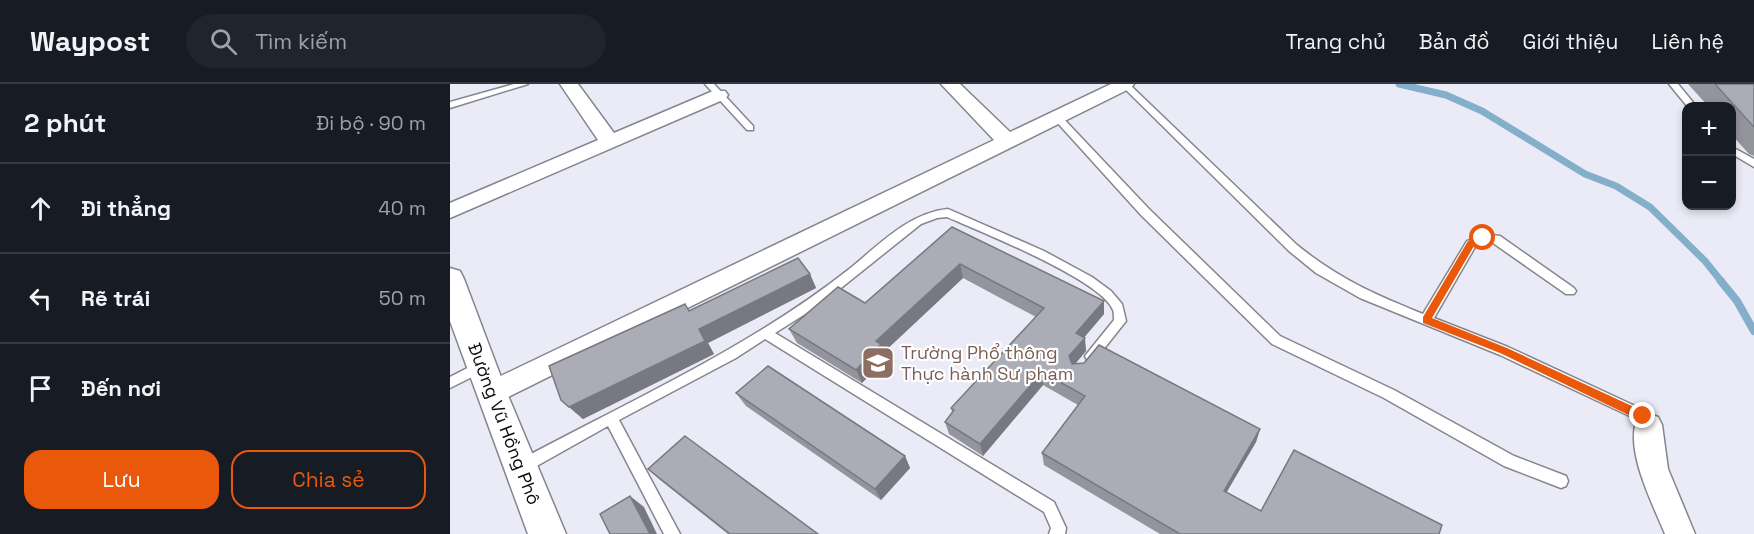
<!DOCTYPE html>
<html lang="vi">
<meta charset="utf-8">
<style>
body{margin:0;font-family:"Space Grotesk",sans-serif;background:#20242c;color:#f1f3f6}
.controls{position:absolute;right:18px;top:18px;display:grid;overflow:hidden;border-radius:12px;box-shadow:0 3px 9px #0003}
.controls button{width:54px;height:54px;display:grid;place-items:center;padding:0;border:0;border-bottom:2px solid #363941;background:#171b24;color:#f1f3f6;font:30px sans-serif}
.stop{position:absolute;width:18px;height:18px;margin:-14px;border:4px solid #ea580c;border-radius:50%;background:#fff}
.stop.end{background:#ea580c;border-color:#fff;box-shadow:0 2px 6px #0008}
.list{margin:0;padding:0;list-style:none}
h2{display:flex;justify-content:space-between;align-items:center;height:78px;margin:0;padding:0 24px;font-size:26px}
h2 small{font-size:20px;font-weight:400;color:#9ea1a6}
.list li{display:grid;grid-template-columns:39px 1fr auto;gap:18px;align-items:center;box-sizing:border-box;height:90px;padding:0 24px;border-top:2px solid #363941}
.list b{display:block;font-size:22px;white-space:nowrap}
.list em{font-size:20px;font-style:normal;color:#9ea1a6}
.actions{display:flex;gap:12px;padding:18px 24px}
.actions a{flex:1;padding:14px 0;border:2px solid #ea580c;border-radius:18px;text-align:center;font-size:21px;color:#ea580c}
.actions .main{background:#ea580c;color:#fff}
.icon{flex:none;width:33px;height:33px;fill:none;stroke:currentColor;stroke-width:2;stroke-linecap:round;stroke-linejoin:round}
.map{position:relative;flex:none;width:1304px;height:450px;overflow:hidden}
header{display:flex;align-items:center;gap:36px;box-sizing:border-box;height:84px;padding:0 30px;background:#171b24;border-bottom:2px solid #363941}
header strong{font-size:28px}
nav{display:flex;gap:33px;margin-inline-start:auto;font-size:21px}
.search{width:420px;height:54px;background:#20242c;display:flex;align-items:center;gap:15px;box-sizing:border-box;padding:0 21px;border-radius:33px;color:#9ea1a6;font-size:22px}
main{display:flex}
aside{flex:1;background:#171b24}
.map>svg:first-child{display:block}
</style>
<header>
<strong>Waypost</strong>
<div class="search"><svg class="icon" aria-label="search" viewBox="0 0 24 24"><circle cx="10" cy="10" r="6"/><path d="M15 15l6 6"/></svg>Tìm kiếm</div>
<nav><a>Trang chủ</a><a>Bản đồ</a><a>Giới thiệu</a><a>Liên hệ</a></nav>
</header>
<main>
<aside>
<h2>2 phút<small>Đi bộ · 90 m</small></h2>
<ul class="list">
<li><svg class="icon" aria-label="ahead" viewBox="0 0 24 24"><path d="M12 20V5M6 11l6-6 6 6"/></svg><div><b>Đi thẳng</b></div><em>40 m</em></li>
<li><svg class="icon" aria-label="left" viewBox="0 0 24 24"><path d="M17 20v-9H6M10 6l-5 5 5 5"/></svg><div><b>Rẽ trái</b></div><em>50 m</em></li>
<li><svg class="icon" aria-label="arrive" viewBox="0 0 24 24"><path d="M6 21V4h12l-3 4 3 4H6"/></svg><div><b>Đến nơi</b></div></li>
</ul>
<div class="actions"><a class="main">Lưu</a><a>Chia sẻ</a></div>
</aside>
<div class="map">
<svg width="1304" height="450" viewBox="0 0 1304 450">
<rect width="100%" height="100%" fill="#eaebf6"/>
<g fill="none" stroke-linecap="round" stroke-linejoin="round">
<path stroke="#83afcb" stroke-width="7" d="M949 0 996 11 1032 27 1135 90 1166 102 1200 123 1255 177 1271 197"/>
<path stroke="#83afcb" stroke-width="8" d="M1270 196 1287 217 1304 247"/>
<g stroke="#84858f" stroke-width="3">
<path id="service" d="M64 0H78L0 24V18Z
M255 0H264L303 42V46H297Z
M670 0H679L847 161C889 195 924 210 973 230L1017 157 1033 150 1050 152 1124 204 1126 207 1124 210H1116L1043 159 1034 158 1025 163 984 234 1058 263 1198 328 1205 341 1203 345 1198 347 1193 345 1188 336 1050 271 910 214 866 189 839 167Z
M1219 0H1228L1246 22H1237Z
M607 30 610 31 699 125 830 252 944 306 1064 372 1116 392 1118 397 1116 402 1111 404 1054 382 934 314 822 260 691 131 604 35V31Z
M1282 63 1304 75V83L1282 70Z
M498 125 594 167 642 193 661 207 672 220 676 237 645 276 641 277 637 276 635 272 664 236C664 234 664 228 663 226 652 196 529 147 497 133L487 134 471 140 371 220 325 249 604 418 616 444 615 450H599L601 444 594 428 315 255 286 274 169 336 230 450H214L158 342 76 388 71 389 66 388 64 383 66 378C178 318 299 264 398 186 428 162 458 129 498 125Z
M31 277 36 278 37 282 36 286 0 304V293Z"/>
</g>
<g stroke="#84858f" stroke-width="3">
<path id="minor" d="M110 0H128L164 49 263 7H275L278 11 275 15 0 134V119L148 56Z
M491 0H510L560 48 661 0H684L681 4 50 317 41 320 32 317 28 309 32 301 544 56Z
M1198 329 1208 333 1212 341 1218 385 1245 450H1215C1203 420 1173 364 1188 333Z"/>
</g>
<g stroke="#84858f" stroke-width="3">
<path id="tertiary" d="M0 184 10 187 14 195 57 309 116 450H78L0 237Z"/>
</g>
<use href="#service" fill="#fff" fill-rule="evenodd"/>
<use href="#minor" fill="#fff" fill-rule="evenodd"/>
<use href="#tertiary" fill="#fff" fill-rule="evenodd"/>
</g>
<path fill="#94949d" d="M1238 0H1304V72L1299 70 1281 50V22H1258Z
M502 143 654 230 634 253 636 267 625 280 810 345 806 358 776 408 811 427 989 450H710L594 381 592 369 628 321 593 301 533 372 499 350 495 338 502 328 501 324 586 233 513 194 434 268 436 274 412 299 347 259 339 245 415 219Z
M360 190 366 204 258 259 264 270 133 335 111 316 240 227Z
M286 309 455 372 460 384 431 416 296 322Z
M198 385 368 450H278L210 396Z"/>
<path fill="#787880" d="M510 180 513 194 434 268 436 274 412 299 406 286 426 257Z
M360 190 366 204 258 259 264 270 133 335 119 323 249 245Z
M654 217V230L627 262 626 249Z
M635 254 636 267 620 286 619 272Z
M592 288 593 301 533 372 530 360Z
M810 345 806 358 771 418 774 407Z
M455 372 460 384 431 416 425 405Z
M180 412 194 423 207 450H200Z"/>
<path fill="#acacb7" stroke="#787880" stroke-width="1.5" d="M1265 0H1304V43Z
M502 143 654 217 626 249 635 254 619 272 622 280 634 279 649 261 810 345 774 407 811 427 844 366 992 441 989 450H730L592 369 635 312 592 288 530 360 495 338 504 326 501 324 594 224 510 180 426 257 431 260 406 286 339 245 388 203 415 219Z
M348 174 360 190 249 245 255 257 119 323 111 316 99 282 235 220 239 227Z
M318 282 455 372 425 405 286 309Z
M235 352 368 450H280L198 385Z
M180 412 200 450H160L150 430Z"/>
<path fill="#ea580c" d="M1033 150 1037 154 1024 162 982 234 1057 264 1197 329V336H1189L1050 269 973 239V233L1018 157Z"/>
<defs>
<g id="school-square" transform="scale(1.725)"><rect x="-9" y="-9" width="18" height="18" rx="4" fill="#8d6e63" stroke="#fff"/><path d="M0-5L7-2L0 1L-7-2ZM-4 1L0 2.5L4 1V4Q0 6-4 4Z" fill="#fff"/></g>
</defs>
<g fill-rule="evenodd">
<use href="#school-square" x="428" y="279"/>
</g>
<g text-anchor="middle" stroke-width="4.5" stroke-linejoin="round" paint-order="stroke">
<g font-size="18" fill="#785e54" stroke="#fff" text-anchor="start">
<text x="451" y="275">Trường Phổ thông<tspan x="451" dy="21">Thực hành Sư phạm</tspan></text>
</g>
<g font-size="18" fill="#0c0c10" stroke="#fff">
<text transform="translate(54 340) rotate(69)" y="6">Đường Vũ Hồng Phô</text>
</g>
</g>
</svg>
<div class="controls">
<button>+</button>
<button>−</button>
</div>
<div class="stop" style="left:1033px;top:154px"></div>
<div class="stop end" style="left:1193px;top:332px"></div>
</div>
</main>
